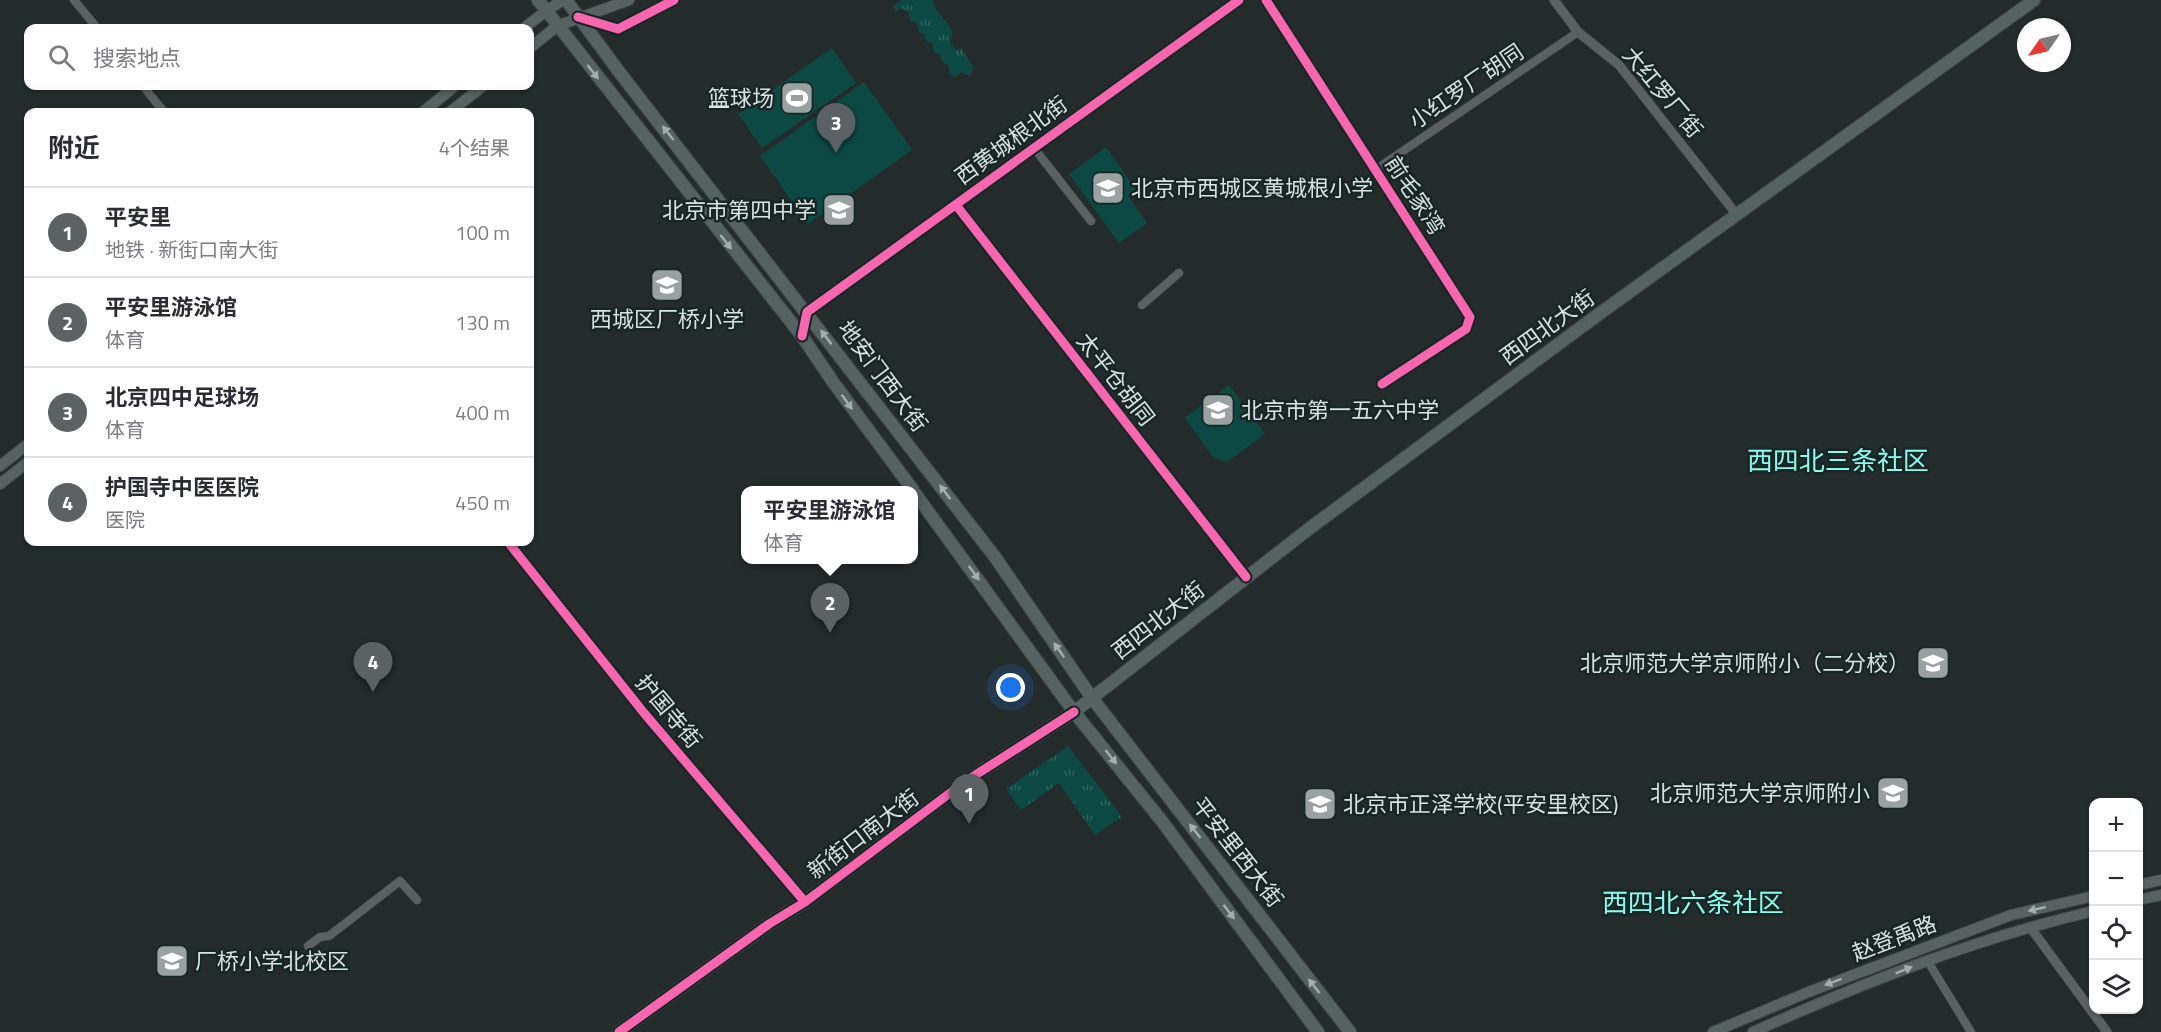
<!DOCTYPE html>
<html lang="zh">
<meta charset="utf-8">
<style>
body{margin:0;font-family:"Titillium Web","Noto Sans SC",sans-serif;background:#f7f7f7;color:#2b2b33}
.controls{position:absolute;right:18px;bottom:18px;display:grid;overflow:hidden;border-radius:12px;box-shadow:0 2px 4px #0004}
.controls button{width:54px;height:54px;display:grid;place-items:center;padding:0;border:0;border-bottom:2px solid #e1e1e2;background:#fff;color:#2b2b33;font:30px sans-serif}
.compass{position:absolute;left:2017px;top:18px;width:54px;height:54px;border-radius:50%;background:#fff;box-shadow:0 2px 4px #0004;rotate:236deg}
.you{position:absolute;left:1011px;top:688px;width:21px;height:21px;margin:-15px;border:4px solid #fff;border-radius:50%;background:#1a73e8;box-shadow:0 0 0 9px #1a73e833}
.badge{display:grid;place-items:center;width:39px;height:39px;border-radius:50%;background:#5c6164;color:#fff;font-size:20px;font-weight:700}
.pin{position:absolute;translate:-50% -50px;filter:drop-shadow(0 2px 3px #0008)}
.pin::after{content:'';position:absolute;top:32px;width:21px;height:18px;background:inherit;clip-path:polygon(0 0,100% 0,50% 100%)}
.popup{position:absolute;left:741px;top:486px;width:177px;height:78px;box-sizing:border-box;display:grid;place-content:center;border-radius:12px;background:#fff;filter:drop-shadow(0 2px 4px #0005);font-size:20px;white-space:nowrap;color:#7c7c81}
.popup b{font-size:22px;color:#2b2b33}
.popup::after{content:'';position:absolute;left:50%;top:100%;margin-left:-12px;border:12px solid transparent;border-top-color:#fff}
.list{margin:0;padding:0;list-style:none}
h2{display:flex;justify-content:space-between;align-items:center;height:78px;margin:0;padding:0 24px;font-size:26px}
h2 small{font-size:20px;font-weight:400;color:#7c7c81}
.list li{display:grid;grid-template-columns:39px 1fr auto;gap:18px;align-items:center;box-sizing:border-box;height:90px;padding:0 24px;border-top:2px solid #e1e1e2}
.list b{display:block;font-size:22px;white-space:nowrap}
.list p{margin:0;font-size:20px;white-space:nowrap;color:#7c7c81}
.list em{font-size:20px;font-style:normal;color:#7c7c81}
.icon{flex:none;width:33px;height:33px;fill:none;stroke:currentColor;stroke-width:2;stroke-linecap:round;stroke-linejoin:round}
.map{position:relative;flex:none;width:2161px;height:1032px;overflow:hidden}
.search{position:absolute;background:#fff;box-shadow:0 2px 4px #0004;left:24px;top:24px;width:510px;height:66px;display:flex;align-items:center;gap:15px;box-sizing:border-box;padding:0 21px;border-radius:12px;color:#7c7c81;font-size:22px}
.panel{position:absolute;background:#fff;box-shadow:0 2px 4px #0004;left:24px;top:108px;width:510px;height:438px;border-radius:12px}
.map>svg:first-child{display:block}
</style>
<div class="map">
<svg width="2161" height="1032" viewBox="0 0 2161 1032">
<defs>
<pattern id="grass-tufts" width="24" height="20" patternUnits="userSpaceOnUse" patternTransform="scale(1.5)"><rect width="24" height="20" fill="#0d4944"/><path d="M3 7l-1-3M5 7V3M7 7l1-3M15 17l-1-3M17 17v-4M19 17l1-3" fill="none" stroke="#30635f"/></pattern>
</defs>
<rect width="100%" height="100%" fill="#242c2b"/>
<path fill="url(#grass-tufts)" d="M902 0H933C934 16 959 25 950 42L956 50 962 49 974 69 969 76 962 72 955 77 949 74V66L942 62 940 55 933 52V44L925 40 924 34 919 32 917 23 910 21 909 12 901 8 896 12 893 6Z
M1068 746 1122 817 1095 835 1059 783 1021 810 1006 789Z"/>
<path fill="#0d4944" d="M832 48 856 83 762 148 738 114Z
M864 82 912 150 808 224 760 156Z
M1106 147 1136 190 1128 196 1147 223 1119 243 1069 174Z
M1229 385 1265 434 1227 462 1213 457 1185 418Z"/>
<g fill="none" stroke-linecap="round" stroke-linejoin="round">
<g stroke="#424948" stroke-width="9">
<path id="minor" d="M74 0 97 28
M1266 0 1470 317 1466 329 1382 384
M143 86 164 112
M1034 148 1091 221
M1375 170 1578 32
M956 205 1246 577
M1142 305 1179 273
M508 542 644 713 805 902
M308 946 320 937 329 936 400 881 417 900
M1927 960 1971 1032"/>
</g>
<g stroke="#424948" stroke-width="10">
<path id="tertiary" d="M1554 0 1578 32 1619 65 1737 215
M578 17 618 29 674 0
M802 336 807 312 1239 0
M2030 927 2107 1032"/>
</g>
<g stroke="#424948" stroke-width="12">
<path id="secondary" d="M524 28 546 11 563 0
M530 48 557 26 629 0
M423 112 455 86
M450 112 483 86
M0 466 28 444
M0 484 28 462
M2138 885 2161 880
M2138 900 2161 895
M1713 1032 1806 993 2011 915 2094 896
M1753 1032C1863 983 1976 938 2094 911"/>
</g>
<g stroke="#424948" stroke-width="14">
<path id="primary" d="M538 0 802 336 833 382 913 490
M566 0 620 73 995 557 1092 698 1350 1032
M914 492 1074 712 1161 820 1318 1032
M619 1032 769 924 805 902 966 781 1074 712 1310 528 1599 314 2034 0"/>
</g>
<use href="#minor" stroke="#5b6161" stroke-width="8"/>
<use href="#tertiary" stroke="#5b6161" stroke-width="9"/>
<use href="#secondary" stroke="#576261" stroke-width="10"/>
<use href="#primary" stroke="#546362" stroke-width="12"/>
<g stroke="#162624" stroke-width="13">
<path id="cycleway" d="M1266 0 1470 317 1466 329 1382 384
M578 17 618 29 674 0
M956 205 1246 577
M802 336 807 312 1239 0
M508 542 644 713 805 902
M619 1032 769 924 805 902 966 781 1074 712"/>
</g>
<use href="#cycleway" stroke="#f766af" stroke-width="9"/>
</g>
<defs><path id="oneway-solid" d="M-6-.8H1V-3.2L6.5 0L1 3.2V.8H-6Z" transform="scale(1.5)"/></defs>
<g fill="#a3afae">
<use href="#oneway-solid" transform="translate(593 72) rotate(52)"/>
<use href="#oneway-solid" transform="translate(668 133) rotate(-128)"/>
<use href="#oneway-solid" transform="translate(726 242) rotate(52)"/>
<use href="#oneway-solid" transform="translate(826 337) rotate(-127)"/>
<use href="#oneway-solid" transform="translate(847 402) rotate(54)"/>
<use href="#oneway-solid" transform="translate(945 492) rotate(-127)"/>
<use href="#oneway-solid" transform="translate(974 573) rotate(54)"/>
<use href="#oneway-solid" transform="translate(1059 650) rotate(-125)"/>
<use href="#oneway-solid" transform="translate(1111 757) rotate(52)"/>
<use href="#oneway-solid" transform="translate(1195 831) rotate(-128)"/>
<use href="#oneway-solid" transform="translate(1229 912) rotate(53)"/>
<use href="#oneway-solid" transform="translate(1314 986) rotate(-128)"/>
</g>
<g fill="#a4afad">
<use href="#oneway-solid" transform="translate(2037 909) rotate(167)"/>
<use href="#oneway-solid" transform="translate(1904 970) rotate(-22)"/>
<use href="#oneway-solid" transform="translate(1833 982) rotate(159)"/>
</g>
<defs>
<g id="stadium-square" transform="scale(1.725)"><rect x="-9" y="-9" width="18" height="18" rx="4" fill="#99a2a1" stroke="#162624"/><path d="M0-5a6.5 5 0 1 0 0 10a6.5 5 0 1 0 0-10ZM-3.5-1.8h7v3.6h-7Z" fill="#fff"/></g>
<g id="school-square" transform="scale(1.725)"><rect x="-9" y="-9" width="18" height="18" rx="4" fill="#99a2a1" stroke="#162624"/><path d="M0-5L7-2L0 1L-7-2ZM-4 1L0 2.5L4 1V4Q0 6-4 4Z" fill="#fff"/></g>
</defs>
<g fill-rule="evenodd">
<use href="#stadium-square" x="797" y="98"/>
<use href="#school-square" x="1108" y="188"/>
<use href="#school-square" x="839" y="210"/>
<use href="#school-square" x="667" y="285"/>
<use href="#school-square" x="1218" y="410"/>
<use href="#school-square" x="1933" y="663"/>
<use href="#school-square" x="1893" y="793"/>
<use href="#school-square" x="1320" y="804"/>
<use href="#school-square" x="172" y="961"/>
</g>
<g text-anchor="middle" stroke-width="5" stroke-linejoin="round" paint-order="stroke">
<g font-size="22" fill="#d8e2e0" stroke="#162624">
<text transform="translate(1466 86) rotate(-34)" y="8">小红罗厂胡同</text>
<text transform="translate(1663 92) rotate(50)" y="8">大红罗厂街</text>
<text transform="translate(1011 140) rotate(-36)" y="8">西黄城根北街</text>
<text transform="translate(1415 195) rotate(57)" y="8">前毛家湾</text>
<text transform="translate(1547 327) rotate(-36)" y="8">西四北大街</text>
<text transform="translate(883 376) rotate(53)" y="8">地安门西大街</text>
<text transform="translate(1116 379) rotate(52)" y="8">太平仓胡同</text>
<text transform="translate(1158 620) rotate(-38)" y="8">西四北大街</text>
<text transform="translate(669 711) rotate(50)" y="8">护国寺街</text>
<text transform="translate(863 834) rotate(-37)" y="8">新街口南大街</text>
<text transform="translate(1238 852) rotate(52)" y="8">平安里西大街</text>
<text transform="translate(1894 938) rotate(-21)" y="8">赵登禹路</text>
</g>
<g font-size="22" fill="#d8e2e0" stroke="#162624" text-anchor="end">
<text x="774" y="106">篮球场</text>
<text x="1131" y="196" text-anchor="start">北京市西城区黄城根小学</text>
<text x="816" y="218">北京市第四中学</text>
<text x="667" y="327" text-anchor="middle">西城区厂桥小学</text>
<text x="1241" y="418" text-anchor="start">北京市第一五六中学</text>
<text x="1910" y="671">北京师范大学京师附小（二分校）</text>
<text x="1870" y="801">北京师范大学京师附小</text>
<text x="1343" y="812" text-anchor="start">北京市正泽学校(平安里校区)</text>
<text x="195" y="969" text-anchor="start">厂桥小学北校区</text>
</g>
<g font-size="26" fill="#8ff9ee" stroke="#162624">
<text x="1838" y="470">西四北三条社区</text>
<text x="1693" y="912">西四北六条社区</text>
</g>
</g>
</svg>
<div class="controls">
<button>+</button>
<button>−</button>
<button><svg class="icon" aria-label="locate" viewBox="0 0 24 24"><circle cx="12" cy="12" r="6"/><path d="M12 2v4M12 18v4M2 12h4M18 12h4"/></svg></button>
<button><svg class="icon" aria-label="layers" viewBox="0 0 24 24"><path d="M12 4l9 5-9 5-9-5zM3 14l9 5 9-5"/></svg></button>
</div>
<svg class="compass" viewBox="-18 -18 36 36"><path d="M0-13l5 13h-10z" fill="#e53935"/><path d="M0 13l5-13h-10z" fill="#7c7c81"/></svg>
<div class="you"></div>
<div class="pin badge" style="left:969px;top:824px">1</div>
<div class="pin badge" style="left:830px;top:633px">2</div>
<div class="popup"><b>平安里游泳馆</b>体育</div>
<div class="pin badge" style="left:836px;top:153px">3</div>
<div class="pin badge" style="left:373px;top:692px">4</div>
<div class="search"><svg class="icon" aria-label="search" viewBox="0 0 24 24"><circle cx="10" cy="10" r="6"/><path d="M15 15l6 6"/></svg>搜索地点</div>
<section class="panel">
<h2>附近<small>4个结果</small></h2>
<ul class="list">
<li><span class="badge">1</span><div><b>平安里</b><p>地铁 · 新街口南大街</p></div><em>100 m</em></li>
<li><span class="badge">2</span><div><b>平安里游泳馆</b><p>体育</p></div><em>130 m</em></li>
<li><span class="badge">3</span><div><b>北京四中足球场</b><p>体育</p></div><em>400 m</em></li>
<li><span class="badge">4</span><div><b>护国寺中医医院</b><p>医院</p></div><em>450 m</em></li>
</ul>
</section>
</div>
